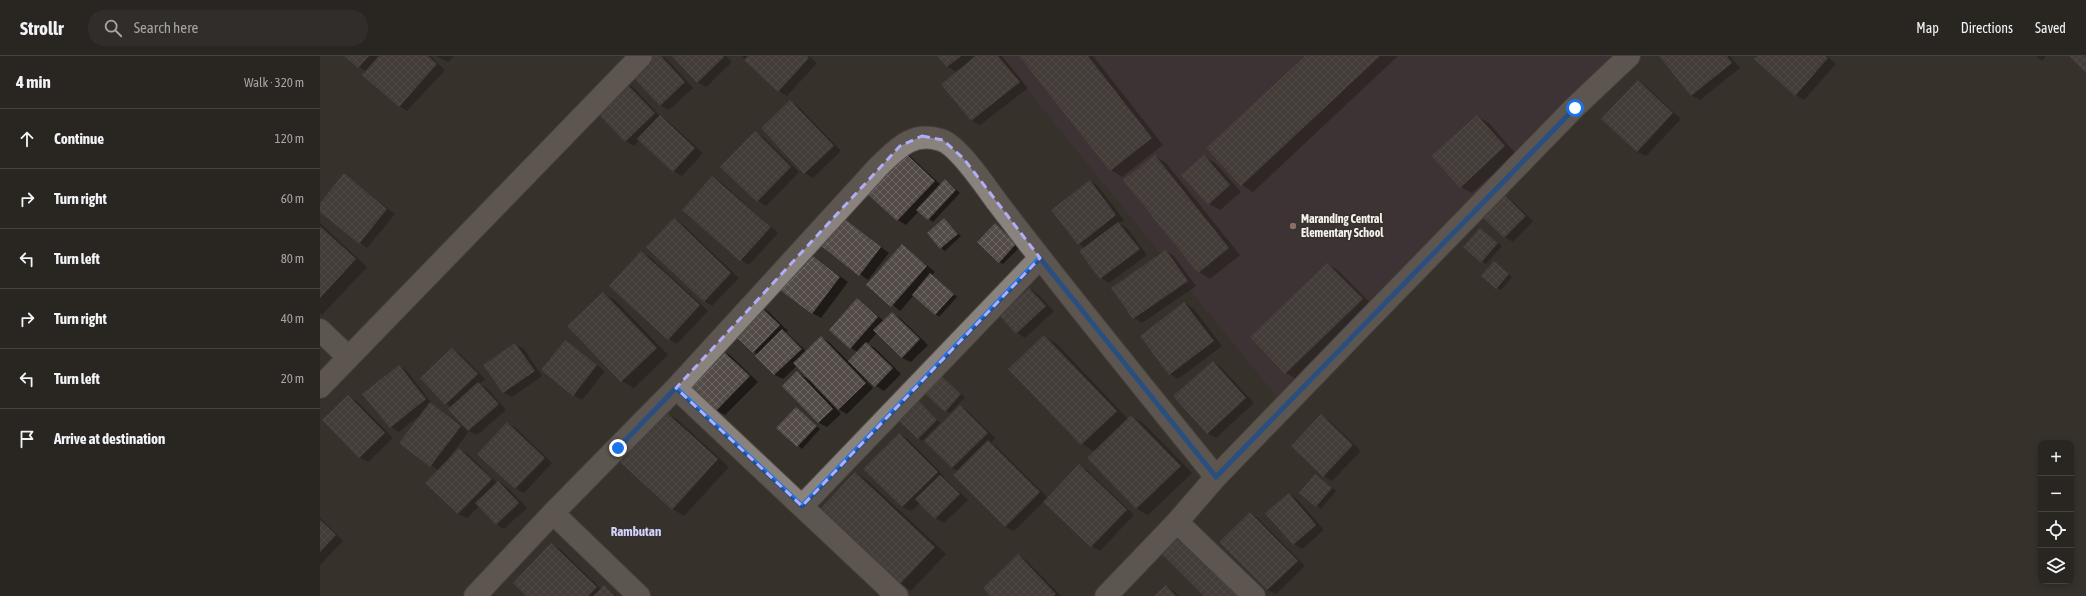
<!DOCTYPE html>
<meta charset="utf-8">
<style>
body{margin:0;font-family:"Asap Condensed",sans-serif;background:#312d2a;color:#f1f3f6}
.controls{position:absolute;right:12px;bottom:12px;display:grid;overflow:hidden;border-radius:8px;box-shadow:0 2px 6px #0003}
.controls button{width:36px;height:36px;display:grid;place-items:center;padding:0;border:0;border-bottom:1px solid #45423f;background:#292521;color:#f1f3f6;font:20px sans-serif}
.stop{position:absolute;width:12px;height:12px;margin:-9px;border:3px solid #1a73e8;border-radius:50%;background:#fff}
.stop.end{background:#1a73e8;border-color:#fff;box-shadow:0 1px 4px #0008}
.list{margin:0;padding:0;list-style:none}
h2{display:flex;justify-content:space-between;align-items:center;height:52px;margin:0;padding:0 16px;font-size:17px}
h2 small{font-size:13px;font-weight:400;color:#a5a5a5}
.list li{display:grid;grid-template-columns:26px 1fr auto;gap:12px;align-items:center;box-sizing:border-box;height:60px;padding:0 16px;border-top:1px solid #45423f}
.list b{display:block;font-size:15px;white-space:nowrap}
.list em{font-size:13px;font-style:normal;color:#a5a5a5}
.icon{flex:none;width:22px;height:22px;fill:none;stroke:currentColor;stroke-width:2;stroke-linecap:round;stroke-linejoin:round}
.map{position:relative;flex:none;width:1766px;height:540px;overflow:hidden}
header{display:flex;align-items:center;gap:24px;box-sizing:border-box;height:56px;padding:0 20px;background:#292521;border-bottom:1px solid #45423f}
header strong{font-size:19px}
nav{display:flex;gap:22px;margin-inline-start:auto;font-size:14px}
.search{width:280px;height:36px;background:#312d2a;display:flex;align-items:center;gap:10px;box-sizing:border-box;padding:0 14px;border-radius:16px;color:#a5a5a5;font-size:15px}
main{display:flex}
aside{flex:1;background:#292521}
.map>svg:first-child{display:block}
</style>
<header>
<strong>Strollr</strong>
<div class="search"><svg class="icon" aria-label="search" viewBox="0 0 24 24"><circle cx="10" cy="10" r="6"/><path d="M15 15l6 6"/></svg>Search here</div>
<nav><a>Map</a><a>Directions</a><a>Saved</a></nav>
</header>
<main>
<aside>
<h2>4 min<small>Walk · 320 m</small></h2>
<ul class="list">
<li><svg class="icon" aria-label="ahead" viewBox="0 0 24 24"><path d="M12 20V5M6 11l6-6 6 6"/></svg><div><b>Continue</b></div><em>120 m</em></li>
<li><svg class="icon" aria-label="right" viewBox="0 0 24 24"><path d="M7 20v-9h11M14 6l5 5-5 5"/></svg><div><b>Turn right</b></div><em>60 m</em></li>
<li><svg class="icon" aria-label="left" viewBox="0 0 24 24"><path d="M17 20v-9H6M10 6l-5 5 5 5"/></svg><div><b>Turn left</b></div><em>80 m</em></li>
<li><svg class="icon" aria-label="right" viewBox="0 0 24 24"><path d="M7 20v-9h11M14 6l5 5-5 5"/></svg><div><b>Turn right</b></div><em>40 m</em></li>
<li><svg class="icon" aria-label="left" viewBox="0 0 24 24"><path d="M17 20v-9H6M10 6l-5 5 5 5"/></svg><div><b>Turn left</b></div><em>20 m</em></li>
<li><svg class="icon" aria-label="arrive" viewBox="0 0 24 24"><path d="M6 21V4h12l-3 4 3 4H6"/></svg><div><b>Arrive at destination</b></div></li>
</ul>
</aside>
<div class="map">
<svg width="1766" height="540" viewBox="0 0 1766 540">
<defs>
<pattern id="building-cross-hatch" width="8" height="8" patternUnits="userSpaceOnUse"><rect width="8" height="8" fill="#534b47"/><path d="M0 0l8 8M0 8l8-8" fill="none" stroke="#6c6562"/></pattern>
</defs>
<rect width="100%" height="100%" fill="#37312c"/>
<path fill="#46343e" d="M680 0H1299L956 340Z"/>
<path fill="#0007" d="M26 0H110L125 14 87 55 79 50 46 16Z
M116 0H134L128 6Z
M332 0 345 1 373 32 349 54 340 49Z
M353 0H406L412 6 386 31 377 26Z
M422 0H489L497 7 467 40 458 35Z
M619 0H654L649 5 650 6 658 0H682L708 32 660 69 652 65 622 28 637 16 628 11Z
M701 0H773L843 89 802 121 791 114Z
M986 0H1078L933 136 922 129Z
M1340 0H1410L1420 12 1380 44 1371 39Z
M1438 0H1507L1516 8 1484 44 1476 39 1436 3Z
M1716 0H1726L1722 5Z
M1318 25 1326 30 1361 63 1326 100 1317 96 1282 63Z
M304 26 313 31 340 60 348 65 383 97 362 120 353 115 320 84 314 90 306 85 276 53Z
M470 45 478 50 521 95 493 122 485 117Z
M1157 60 1169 67 1196 98 1152 137 1141 131Z
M435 77 443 81 479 116 446 150 438 145 402 111Z
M582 95 590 100 621 129 629 127 640 137 613 166 599 155 586 169 578 164 545 134Z
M835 100 846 107 920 199 890 223 879 216Z
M884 100 895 107 921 136 900 154 889 148Z
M24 118 75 158 47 192 0 155V148Z
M392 121 401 126 458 177 429 209 421 204 364 154Z
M770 125 778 130 804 164 799 167 807 172 827 199 789 227 781 222 760 196 765 192 759 188Z
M1180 136 1188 141 1213 165 1193 186 1185 181 1160 157Z
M522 162 569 197 548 224 502 189Z
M354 163 362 168 419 222 392 250 384 245Z
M624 163 641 180 625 195 621 192Z
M0 167 47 211 2 259 0 257Z
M675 168 700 191 683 208 679 206Z
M1161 173 1182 190 1166 208 1162 206Z
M582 189 615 216 612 219 637 241 619 261 594 239 580 255 548 229Z
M485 195 528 226 501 262 492 257Z
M846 195 854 200 876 230 822 267 814 262Z
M322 197 330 201 388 255 357 288 349 283 291 230Z
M1008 208 1019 215 1054 251 978 324 966 317 931 281Z
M1178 209 1192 221 1181 234 1177 232Z
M710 233 718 238 734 255 705 282 697 277Z
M283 237 295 244 348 299 314 332 302 325Z
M537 243 564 265 572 257 580 262 608 289 591 306 582 302 557 277 547 288 555 292 581 318 564 335 556 330 532 307 531 308 553 332 527 358 516 352 521 358 507 371 499 367 463 330 477 316 489 324 477 310 463 323 455 319 437 300 438 299 415 278 441 251 449 256 468 275 466 276 486 295 501 281 509 286 529 306 538 296 531 292Z
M864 247 873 252 902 290 858 323 850 318Z
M724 280 736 287 808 363 811 360 823 367 872 417 828 459 817 453 768 403 775 396 762 388Z
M245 285 285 315 262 344 254 339Z
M195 288 204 293 222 320 192 341 183 336Z
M132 293 140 298 165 323 160 328 167 332 186 354 157 379 149 375 129 402 139 393 148 398 177 427 179 426 187 431 207 452 184 473 176 468 159 450 147 462 138 458 119 415 80 387 100 359 79 376 71 371 79 310 87 315 113 349 148 374 131 351 126 348Z
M401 294 410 299 438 326 405 359 397 355 369 328Z
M893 306 901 311 934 347 896 382 888 377Z
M619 320 645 341 630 357 626 355Z
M29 341 37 345 73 382 48 406 39 401Z
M598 346 620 367 602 385 598 382Z
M640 350 648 355 675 382 671 387 676 390 728 442 759 409 767 414 814 459 780 495 772 490 724 445 694 475 686 471 634 419 638 415 632 412 606 385Z
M476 352 500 373 482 393 458 372Z
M346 357 358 364 409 411 364 460 353 453Z
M1001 360 1009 364 1041 395 1012 425 1004 420Z
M187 367 196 372 232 407 204 437 195 432Z
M579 378 588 383 625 421 624 422 648 444 624 467 615 462 600 447 591 455 582 451 545 413Z
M536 417 547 424 626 498 591 535 580 528Z
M996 419 1016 435 1001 453 981 437Z
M969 438 977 443 1004 474 982 493 974 488Z
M930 457 938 462 985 510 956 538 947 534Z
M0 462 23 485 0 509Z
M231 488 240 493 281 533 284 530 297 540H207Z
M698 499 706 504 741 540H672Z
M846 530 854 535 859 540H835Z"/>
<path fill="url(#building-cross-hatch)" d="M24 0H49L38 12Z
M59 0H108L117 8 79 51 42 19Z
M331 0H341L365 26 340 50 311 19Z
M352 0H403L404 1 377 27Z
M428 0H487L489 2 458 36 424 4Z
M617 0H641L627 11Z
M656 0H678L700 26 651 65 621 28Z
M699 0H768L832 82 790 115Z
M985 0H1060L921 130 886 92Z
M1339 0H1407L1412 7 1371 40Z
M1437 0H1505L1508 2 1475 40 1434 3Z
M1749 0H1766V17Z
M1318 24 1353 57 1317 96 1281 63Z
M304 25 335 57 305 86 274 53Z
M470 44 514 90 484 118 441 72Z
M340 59 375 92 353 116 317 83Z
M1157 59 1185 90 1140 132 1111 100Z
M435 75 471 111 437 146 400 111Z
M582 94 615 125 577 165 544 135Z
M835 99 909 192 878 217 803 124Z
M884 99 910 129 888 149 861 119Z
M24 117 67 153 39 188 0 156V147Z
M392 120 451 171 420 205 362 154Z
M625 123 636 134 608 164 596 154Z
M770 124 796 159 758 189 731 154Z
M1180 134 1206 160 1184 182 1158 157Z
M522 161 561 191 539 220 500 189Z
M354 162 411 217 384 246 326 191Z
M624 162 638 178 620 193 607 177Z
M798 166 820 193 780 223 759 195Z
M675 167 696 188 679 207 657 186Z
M0 170 36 203 0 242Z
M1160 172 1178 187 1161 207 1143 191Z
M582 188 607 210 571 251 546 229Z
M485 194 520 221 492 258 456 231Z
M846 194 868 225 813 263 791 232Z
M321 195 380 249 348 284 289 230Z
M1174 205 1189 218 1176 233 1161 220Z
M1007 207 1043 243 965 318 930 281Z
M610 217 634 238 615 259 592 239Z
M709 232 726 250 696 278 679 259Z
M283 236 337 292 301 326 247 270Z
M537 242 558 261 530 293 509 274Z
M864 246 894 285 849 319 820 280Z
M440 250 460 269 433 297 413 278Z
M572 256 600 283 582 302 553 274Z
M462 273 482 293 454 319 435 300Z
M724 279 797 355 761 389 688 313Z
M501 280 546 327 518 354 473 307Z
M245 284 277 309 253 340 221 314Z
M546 286 573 312 555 331 528 305Z
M195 287 215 315 183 337 163 309Z
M132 292 158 318 125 349 100 322Z
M401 293 430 320 396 355 368 328Z
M893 305 926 342 887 378 853 340Z
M79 309 106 343 70 372 42 338Z
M477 315 513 353 498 367 462 330Z
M619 318 641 338 625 356 603 336Z
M158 326 179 348 148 375 128 353Z
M28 339 65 377 39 402 2 364Z
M598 344 617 364 598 383 578 364Z
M110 346 141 370 110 411 79 387Z
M640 349 668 377 632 412 604 385Z
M476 351 497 370 477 391 456 372Z
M346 356 398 403 352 454 300 406Z
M1001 358 1033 389 1003 421 971 390Z
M811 359 861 410 816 453 767 402Z
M187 366 225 402 195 433 157 398Z
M579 377 618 416 582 451 543 413Z
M668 384 720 436 685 471 633 419Z
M139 392 172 423 138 458 105 427Z
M759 408 807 454 771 491 723 446Z
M535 416 615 491 579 529 499 454Z
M995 418 1012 432 996 451 979 437Z
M620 419 640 438 615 463 595 443Z
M178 425 199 447 176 469 155 447Z
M969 437 996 469 973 489 945 457Z
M930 456 978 505 947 534 899 486Z
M0 464 16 479 0 496Z
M854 474 919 540H884L836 492Z
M231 487 277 531 268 540H206L193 527Z
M698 498 736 538 734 540H670L663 532Z
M284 529 295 540H273Z
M846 529 856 540H834Z"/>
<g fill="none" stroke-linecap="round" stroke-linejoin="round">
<g stroke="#524d48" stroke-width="24">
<path id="minor" d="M0 274 28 301
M0 331 321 0
M356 332 577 540
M482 450 720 202
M233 457 319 540
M857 466 934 540
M155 540 233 457 356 332 559 110C578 92 592 75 621 84 638 89 666 131 677 146 748 239 822 330 896 421
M786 540 857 466 896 421 1039 273 1255 51 1309 0"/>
</g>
<use href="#minor" stroke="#8a827c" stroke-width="22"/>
</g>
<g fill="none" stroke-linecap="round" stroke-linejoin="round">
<path stroke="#1a73e8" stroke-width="5" d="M298 392 356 332 482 450 720 202 896 421 1255 52"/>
</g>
<path d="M0 0H1766V540H0ZM602 80 623 84 644 103 720 202 482 450 356 332 580 90Z" fill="#37312c" fill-opacity=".55" fill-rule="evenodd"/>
<path fill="none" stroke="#b0aefa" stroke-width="3" stroke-dasharray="8 5" stroke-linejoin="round" d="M602 80 623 84 644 103 720 202 482 450 356 332 580 90Z"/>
<circle fill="#8d6e63" stroke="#37312c" stroke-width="1.5" cx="973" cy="170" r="4"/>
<g text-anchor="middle" stroke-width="3" stroke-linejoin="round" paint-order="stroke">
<g font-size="12" font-weight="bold" fill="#f4f0ec" stroke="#37312c" text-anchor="start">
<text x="981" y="167">Maranding Central<tspan x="981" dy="14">Elementary School</tspan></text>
</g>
<g font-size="13" font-weight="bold" fill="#d3d3ff" stroke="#37312c">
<text x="316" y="480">Rambutan</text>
</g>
</g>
</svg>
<div class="controls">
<button>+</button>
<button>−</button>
<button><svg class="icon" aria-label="locate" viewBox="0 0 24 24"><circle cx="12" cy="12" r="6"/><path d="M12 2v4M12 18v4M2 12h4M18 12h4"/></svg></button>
<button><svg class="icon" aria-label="layers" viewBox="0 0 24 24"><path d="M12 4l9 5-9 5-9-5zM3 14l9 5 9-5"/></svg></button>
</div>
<div class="stop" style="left:1255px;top:52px"></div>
<div class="stop end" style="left:298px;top:392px"></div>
</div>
</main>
